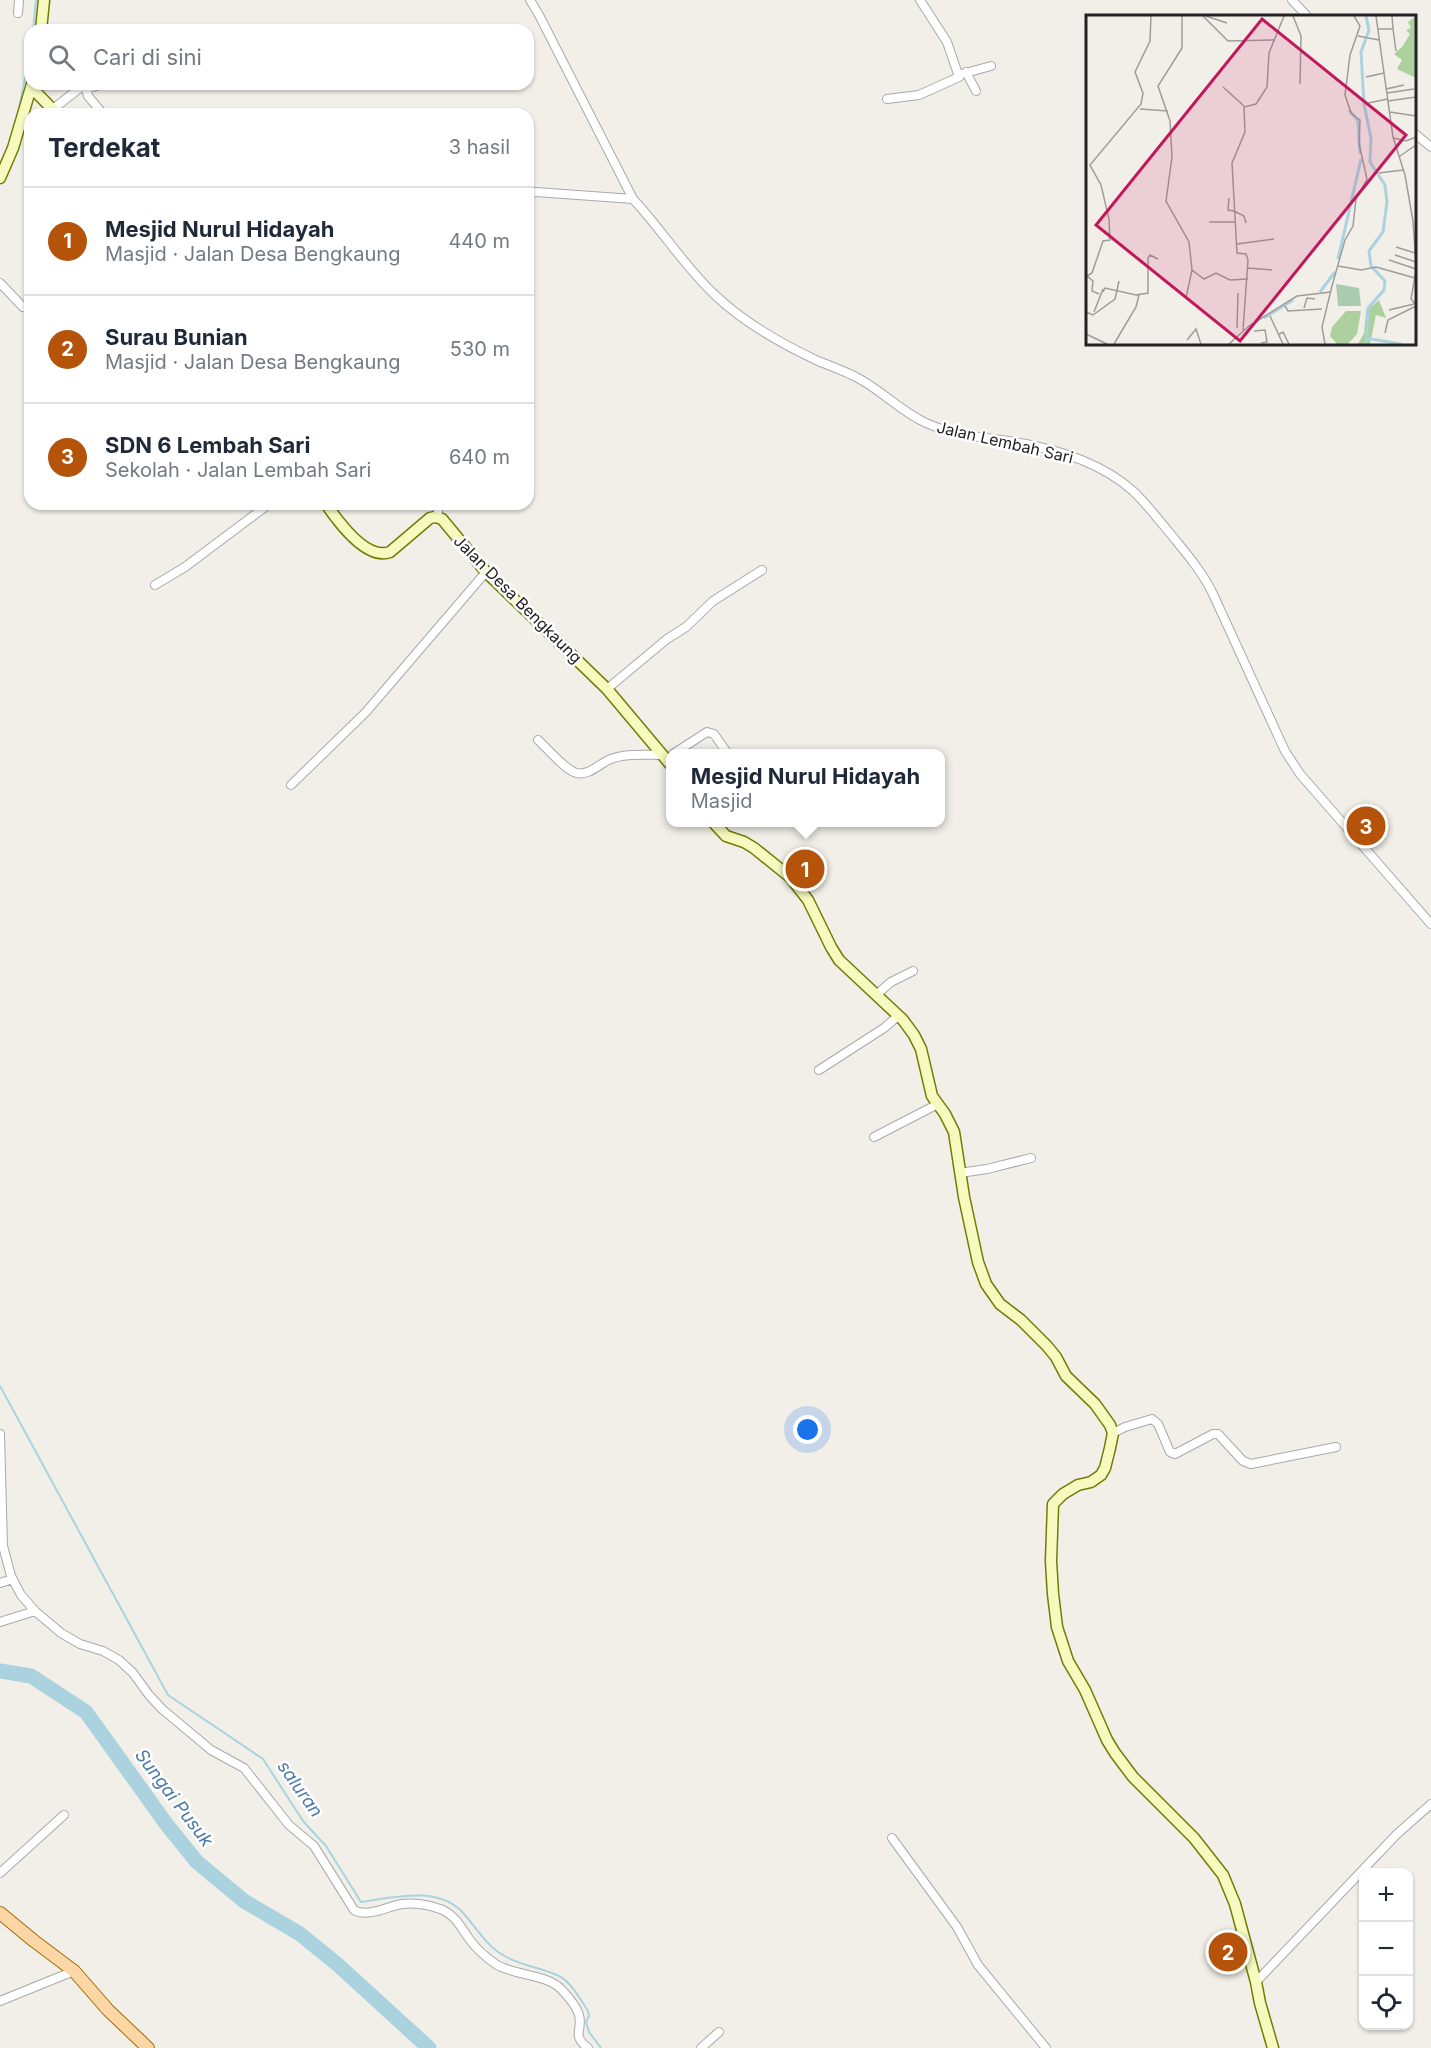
<!DOCTYPE html>
<html lang="id">
<meta charset="utf-8">
<style>
body{margin:0;font-family:Inter,sans-serif;background:#f6f6f7;color:#1f2937}
.controls{position:absolute;right:18px;bottom:18px;display:grid;overflow:hidden;border-radius:12px;box-shadow:0 2px 4px #0004}
.controls button{width:54px;height:54px;display:grid;place-items:center;padding:0;border:0;border-bottom:2px solid #e0e1e3;background:#fff;color:#1f2937;font:30px sans-serif}
.you{position:absolute;left:808px;top:1430px;width:21px;height:21px;margin:-15px;border:4px solid #fff;border-radius:50%;background:#1a73e8;box-shadow:0 0 0 9px #1a73e833}
.badge{display:grid;place-items:center;width:39px;height:39px;border-radius:50%;background:#b45309;color:#fff;font-size:20px;font-weight:700}
.pin{position:absolute;translate:-50% -50%;border:3px solid #fff;box-shadow:0 2px 6px #0006}
.popup{position:absolute;left:666px;top:749px;width:279px;height:78px;box-sizing:border-box;display:grid;place-content:center;border-radius:12px;background:#fff;filter:drop-shadow(0 2px 4px #0005);font-size:20px;white-space:nowrap;color:#747a83}
.popup b{font-size:22px;color:#1f2937}
.popup::after{content:'';position:absolute;left:50%;top:100%;margin-left:-12px;border:12px solid transparent;border-top-color:#fff}
.list{margin:0;padding:0;list-style:none}
h2{display:flex;justify-content:space-between;align-items:center;height:78px;margin:0;padding:0 24px;font-size:26px}
h2 small{font-size:20px;font-weight:400;color:#747a83}
.list li{display:grid;grid-template-columns:39px 1fr auto;gap:18px;align-items:center;box-sizing:border-box;height:108px;padding:0 24px;border-top:2px solid #e0e1e3}
.list b{display:block;font-size:22px;white-space:nowrap}
.list p{margin:0;font-size:20px;white-space:nowrap;color:#747a83}
.list em{font-size:20px;font-style:normal;color:#747a83}
.icon{flex:none;width:33px;height:33px;fill:none;stroke:currentColor;stroke-width:2;stroke-linecap:round;stroke-linejoin:round}
.map{position:relative;flex:none;width:1431px;height:2048px;overflow:hidden}
.search{position:absolute;background:#fff;box-shadow:0 2px 4px #0004;left:24px;top:24px;width:510px;height:66px;display:flex;align-items:center;gap:15px;box-sizing:border-box;padding:0 21px;border-radius:18px;color:#747a83;font-size:22px}
.panel{position:absolute;background:#fff;box-shadow:0 2px 4px #0004;left:24px;top:108px;width:510px;height:402px;border-radius:18px}
.map>svg:first-child{display:block}
</style>
<div class="map">
<svg width="1431" height="2048" viewBox="0 0 1431 2048">
<rect width="100%" height="100%" fill="#f2efe9"/>
<g fill="none" stroke-linecap="round" stroke-linejoin="round">
<path stroke="#aad3df" stroke-width="2" d="M33 30 36 0
M19 109 30 50
M0 1386 168 1695 263 1759 303 1821 326 1846 361 1902C395 1897 440 1885 465 1915 476 1928 488 1947 503 1955 520 1966 541 1967 559 1976 572 1983 580 1999 588 2011L589 2016 586 2022 589 2032 601 2048"/>
<path stroke="#aad3df" stroke-width="15" d="M0 1671 31 1676 86 1712 167 1825 197 1862 244 1901 300 1934 337 1964 429 2048"/>
<g stroke="#a9a9a9" stroke-width="10">
<path id="street" d="M530 0 539 15 633 199
M1292 0 1307 16
M18 13 19 0
M966 72 976 91
M958 75 991 66
M85 84 88 96 103 114
M86 89 103 84
M887 99 919 95 959 77 947 42 920 0
M53 109 85 84
M1414 133 1431 147
M528 194 536 192 633 199C662 230 684 266 715 295 744 323 782 344 818 361 831 366 844 371 856 377 880 389 899 410 924 422 958 438 990 437 1026 444 1064 452 1103 464 1133 491 1146 503 1157 518 1169 532 1185 552 1202 571 1213 594L1285 751 1300 774 1431 924
M0 283 23 307
M437 517 439 504
M155 585 185 567 269 504
M607 689 667 639 686 627 713 601 762 570
M538 740C547 748 566 771 577 773 589 776 600 763 611 759 627 753 646 755 662 755
M673 754 707 732 714 734 728 754
M291 785 366 712 486 572
M876 995 891 982 913 971
M819 1070 884 1028 898 1016
M874 1137 938 1104
M960 1173 987 1169 1031 1158
M1113 1433 1125 1427 1152 1419 1158 1424 1170 1452 1175 1454 1213 1434H1218L1243 1461 1251 1464 1336 1447
M0 1434 3 1546 11 1576 21 1595 35 1611 61 1633 80 1644 103 1651 119 1660 133 1673 149 1695 162 1709 211 1750 244 1768 289 1825 314 1846 354 1910C368 1918 388 1906 402 1904 416 1902 430 1905 443 1910 457 1917 461 1928 470 1940 477 1950 487 1958 497 1965 515 1975 548 1975 561 1989 567 1995 577 2007 579 2015 583 2031 571 2035 588 2048
M0 1583 13 1579
M0 1622 35 1611
M892 1838 957 1927 978 1965 1046 2048
M0 1873 64 1815
M1256 1982 1397 1834 1431 1804
M0 2001 74 1971
M701 2048 719 2032"/>
</g>
<g stroke="#707d05" stroke-width="13">
<path id="secondary" d="M41 30 44 0
M31 87 57 114
M0 178 13 148 32 84
M326 504C337 520 366 561 390 552L430 518 435 517 442 519 486 572 607 689 670 764
M713 822 726 836 744 842 754 848 790 877 808 900 831 947 839 960 903 1020 914 1035 921 1049 932 1096 945 1114 954 1132 964 1197 978 1262 986 1284 1000 1304 1021 1320 1047 1346 1056 1357 1066 1376 1095 1404 1110 1425 1113 1433 1110 1448 1105 1468 1101 1475 1091 1482 1078 1485 1063 1494 1053 1504 1051 1561 1053 1594 1057 1627 1068 1661 1085 1690 1107 1740 1115 1753 1133 1777 1194 1838 1223 1875 1235 1904 1256 1982 1260 2003 1273 2048"/>
</g>
<g stroke="#a06b00" stroke-width="14">
<path id="primary" d="M0 1913 34 1941 74 1971 108 2010 148 2048"/>
</g>
<use href="#street" stroke="#fff" stroke-width="8"/>
<use href="#secondary" stroke="#f7fabf" stroke-width="10"/>
<use href="#primary" stroke="#fcd6a4" stroke-width="12"/>
</g>
<g text-anchor="middle" stroke-width="5" stroke-linejoin="round" paint-order="stroke">
<g font-size="16" fill="#222" stroke="#fff">
<text transform="translate(1005 442) rotate(13)" y="6">Jalan Lembah Sari</text>
<text transform="translate(518 599) rotate(45)" y="6">Jalan Desa Bengkaung</text>
</g>
<g font-size="18" font-style="italic" fill="#4a7aab" stroke="#fff">
<text transform="translate(300 1789) rotate(55)" y="6">saluran</text>
<text transform="translate(174 1798) rotate(53)" y="6">Sungai Pusuk</text>
</g>
</g>
<g transform="translate(1086 15)">
<rect width="330" height="330" fill="#f2efe9"/>
<path d="M330 1V63L311 54 316 45 308 39 316 32 324 19 320 15 325 13 322 7ZM293 285 300 303 290 300 284 329H272L278 318 280 296ZM260 296H275L271 319 262 329H251L244 321 246 312Z" fill="#add19e"/>
<path d="M250 269 273 273 275 291H252Z" fill="#aacbaf"/>
<path fill="none" stroke="#aad3df" stroke-width="3" d="M263 95 272 106 274 139M252 244 275 144M234 277 249 257M178 303 207 285M279 323 315 329M280 329 282 293 298 275 299 266 285 251 283 236 297 217 301 187 299 170 284 147 285 123 278 89 275 37 283 15 280 1"/>
<path fill="none" stroke="#9f9d99" stroke-width="1.5" d="M96 1V33L72 71 84 106 86 142 80 186 103 227 106 255 118 264 130 258 144 265 162 264M117 1 142 26 189 25M120 1 141 8M207 1 215 21 214 69M290 1 307 122 319 160 327 206 330 249M292 14H307L306 1M307 14 310 36M272 21 293 25M280 62 298 58M137 72 158 91M300 74 318 70M301 78 328 74M302 86 330 82M282 88 302 84M54 94 82 96M304 97 330 101M308 123 320 126 330 122M314 141 330 130M293 158 317 155M143 183 142 195 148 196M148 196 158 201 160 208M123 207H149M151 229 188 224M310 232 329 238M309 240 330 247M303 245 330 254M252 251 275 255 290 252 329 263M162 253 186 255M330 256 325 284 330 290M17 277 19 273 50 280 62 278V243L64 240 72 244M13 279 6 276 7 266 1 261 6 258 17 226 24 225 23 204 15 170 4 150 55 89 57 78 49 57 64 26 65 1M100 283 106 255M199 291 202 296 236 294M218 293 221 283 229 284M303 295 328 289M0 297 7 300 29 284 33 266M8 297 17 274M184 301 197 329M151 313 152 278M157 315 162 245 160 239 151 238 146 148 159 117 158 92 170 89 181 72 183 38 198 1M168 316 179 315 181 327 175 328M299 318 302 305 330 291M0 319 21 329M192 320 197 317 203 329M101 325 110 314 115 329M28 329 50 292 53 280M143 329 163 311 211 281 245 277M239 329 236 312 246 271 259 225 267 211 270 184 281 164 273 129 274 105 265 98 259 80 264 40 274 11 268 1"/>
<path fill="#c2185b" fill-opacity="0.15" stroke="#c2185b" stroke-width="3" d="M176 4 320 120 154 326 10 210Z"/>
<rect width="330" height="330" fill="none" stroke="#222" stroke-width="3"/>
</g>
</svg>
<div class="controls">
<button>+</button>
<button>−</button>
<button><svg class="icon" aria-label="locate" viewBox="0 0 24 24"><circle cx="12" cy="12" r="6"/><path d="M12 2v4M12 18v4M2 12h4M18 12h4"/></svg></button>
</div>
<div class="you"></div>
<div class="pin badge" style="left:805px;top:869px">1</div>
<div class="popup"><b>Mesjid Nurul Hidayah</b>Masjid</div>
<div class="pin badge" style="left:1228px;top:1952px">2</div>
<div class="pin badge" style="left:1366px;top:826px">3</div>
<div class="search"><svg class="icon" aria-label="search" viewBox="0 0 24 24"><circle cx="10" cy="10" r="6"/><path d="M15 15l6 6"/></svg>Cari di sini</div>
<section class="panel">
<h2>Terdekat<small>3 hasil</small></h2>
<ul class="list">
<li><span class="badge">1</span><div><b>Mesjid Nurul Hidayah</b><p>Masjid · Jalan Desa Bengkaung</p></div><em>440 m</em></li>
<li><span class="badge">2</span><div><b>Surau Bunian</b><p>Masjid · Jalan Desa Bengkaung</p></div><em>530 m</em></li>
<li><span class="badge">3</span><div><b>SDN 6 Lembah Sari</b><p>Sekolah · Jalan Lembah Sari</p></div><em>640 m</em></li>
</ul>
</section>
</div>
